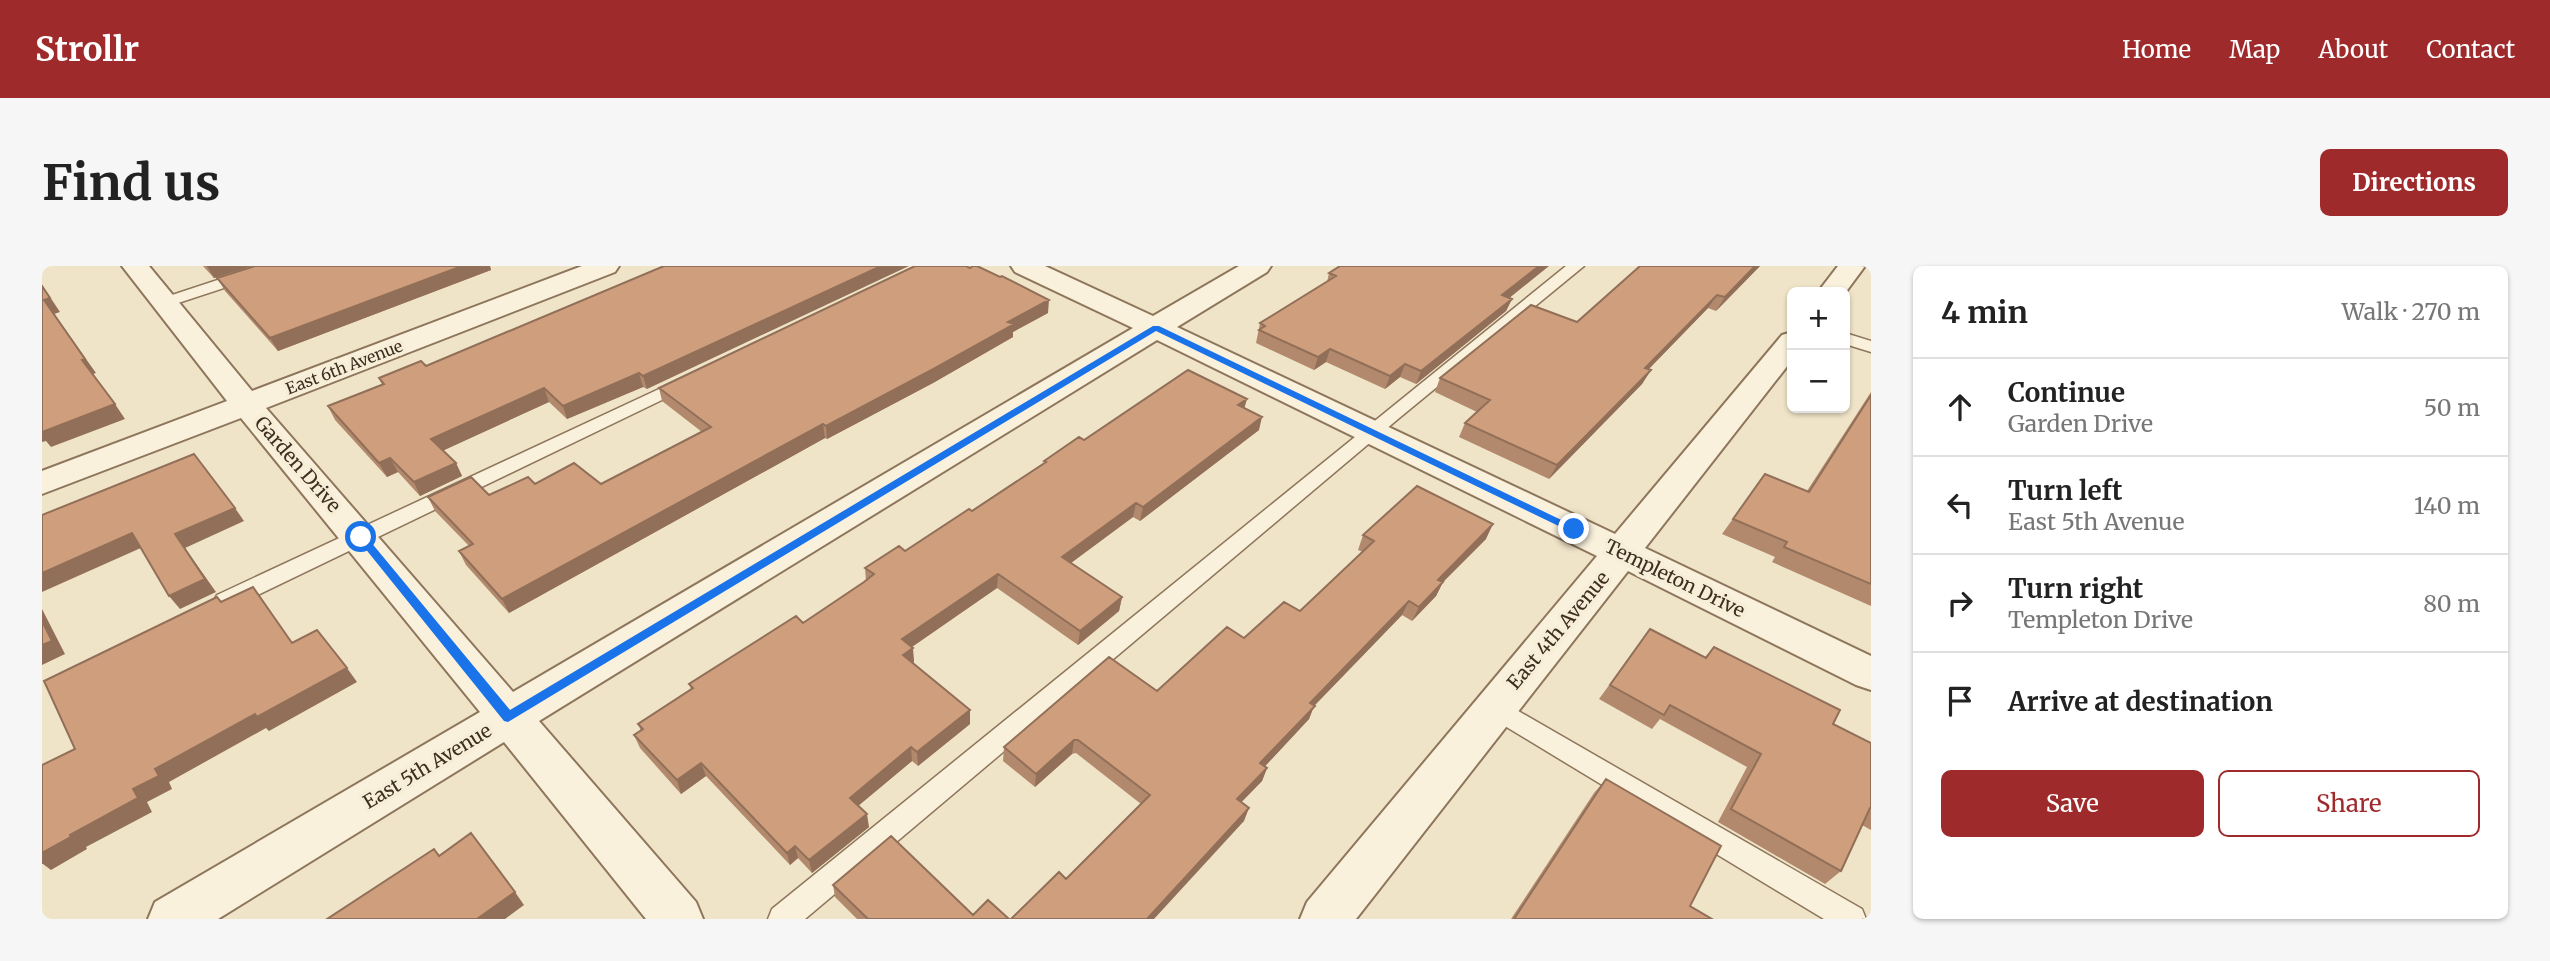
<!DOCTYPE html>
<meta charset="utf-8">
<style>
body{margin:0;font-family:Merriweather,serif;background:#f6f6f6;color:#222}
.controls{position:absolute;right:21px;top:21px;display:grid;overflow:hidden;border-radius:10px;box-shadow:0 2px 5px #0004}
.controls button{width:63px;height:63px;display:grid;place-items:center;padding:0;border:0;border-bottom:2px solid #e0e0e0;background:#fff;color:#222;font:35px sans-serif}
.stop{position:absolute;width:21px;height:21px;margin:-16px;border:5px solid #1a73e8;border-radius:50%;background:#fff}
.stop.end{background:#1a73e8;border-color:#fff;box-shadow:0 2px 7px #0008}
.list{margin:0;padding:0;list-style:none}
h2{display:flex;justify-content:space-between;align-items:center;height:91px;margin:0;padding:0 28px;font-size:30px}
h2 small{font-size:23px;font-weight:400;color:#767676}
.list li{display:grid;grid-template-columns:46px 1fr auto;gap:21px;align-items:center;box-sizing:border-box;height:98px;padding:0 28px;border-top:2px solid #e0e0e0}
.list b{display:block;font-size:26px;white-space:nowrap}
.list p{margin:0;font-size:23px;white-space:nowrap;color:#767676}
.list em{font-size:23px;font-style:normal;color:#767676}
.actions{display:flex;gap:14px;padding:21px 28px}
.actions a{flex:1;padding:16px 0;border:2px solid #9e2a2b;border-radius:10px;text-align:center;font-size:24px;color:#9e2a2b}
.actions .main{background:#9e2a2b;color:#fff}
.icon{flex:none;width:38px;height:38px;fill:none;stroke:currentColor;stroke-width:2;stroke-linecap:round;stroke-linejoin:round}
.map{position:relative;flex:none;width:1829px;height:653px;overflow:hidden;border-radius:10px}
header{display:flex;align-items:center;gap:42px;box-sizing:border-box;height:98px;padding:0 35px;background:#9e2a2b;color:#fff}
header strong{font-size:33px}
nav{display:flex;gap:38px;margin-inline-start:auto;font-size:24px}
.intro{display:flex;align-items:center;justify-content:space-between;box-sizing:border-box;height:168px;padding:0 42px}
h1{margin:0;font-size:49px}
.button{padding:18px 32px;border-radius:10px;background:#9e2a2b;color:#fff;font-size:24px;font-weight:700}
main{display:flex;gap:42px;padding:0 42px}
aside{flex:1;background:#fff;border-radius:10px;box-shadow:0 2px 5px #0004}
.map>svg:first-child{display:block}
</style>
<header>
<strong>Strollr</strong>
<nav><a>Home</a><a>Map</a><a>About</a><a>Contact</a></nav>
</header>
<div class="intro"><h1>Find us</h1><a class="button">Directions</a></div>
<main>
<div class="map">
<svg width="1829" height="653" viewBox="0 0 1829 653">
<rect width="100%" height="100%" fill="#f0e4c8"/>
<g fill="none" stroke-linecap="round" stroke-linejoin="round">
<g stroke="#8d765c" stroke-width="3">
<path id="service" d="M218 0H242L240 3 130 39 124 41 116 36 118 33Z
M1524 0H1542L1356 153 763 653H726L730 643Z
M1803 67 1829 75V86L1803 78Z
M645 110 651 111 654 115 651 119 191 341 183 343 175 341 172 335 175 329Z
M1452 431 1820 643 1824 653H1782L1443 448 1439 441 1443 434Z"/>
</g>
<g stroke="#8d765c" stroke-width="4">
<path id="minor" d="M80 0H107L210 125 540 0H577L573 6 224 142 471 426 1091 62 973 6 969 0H1003L1111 50 1197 0H1229L1225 6 1135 61 1573 268 1740 69 1750 66V94L1603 282 1829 390V424L1814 419 1586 305 1314 653H1258L1265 636 1555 290 1115 74 497 455 654 636 661 653H604L462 476 176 653H106L113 636 438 446 199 152 0 228V205L185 135Z
M1796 0H1823L1803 27 1776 26Z"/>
</g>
<use href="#service" fill="#faf1dc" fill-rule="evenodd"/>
<use href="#minor" fill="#faf1dc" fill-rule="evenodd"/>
</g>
<path fill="#b2896c" d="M161 0H210L172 12Z
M213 0H448L449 4 236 85 183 25 175 12Z
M622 0 605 123 601 121 525 153 507 136 401 184 414 197 420 210 378 230 356 206 345 211 293 154 286 140 340 119 337 112 384 100Z
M1598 0H1718L1674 45 1666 42 1607 103 1609 104 1600 118 1507 213 1417 171 1423 157 1435 146 1393 126 1398 112 1535 56Z
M1287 7 1467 32 1470 33 1464 45 1374 118 1358 111 1343 123 1284 96 1272 104 1214 77 1218 57 1285 16Z
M1006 47 971 66V71L891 117 785 173 783 172 467 347 424 299 417 285 427 280 393 245 386 231 447 229 493 218H559L660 166 620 135 617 122Z
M1829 126V340L1730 296 1733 291 1680 268 1723 208 1765 225Z
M1202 142 1217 164 1098 255 1091 251 1029 297 1080 331 1077 345 1036 379 955 322 870 381 872 396 871 397 928 444V458L876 500 870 495 816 540 827 561 770 607 756 592 748 599 664 510 639 528 598 482 592 469 599 465 596 458 649 423 647 418 761 357 824 315 823 302 863 285 930 245 1001 198 1002 195 1042 174Z
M1321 269 1444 273 1401 316 1394 330 1370 355 1360 349 1272 440 1267 453 1223 500 1225 502 1220 515 1199 536 1202 555 1024 613 1099 538 1034 487 1030 488 993 521 961 495 962 481 1115 425 1202 372 1258 345 1321 286 1316 284Z
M1608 363 1663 391 1672 381 1791 458 1829 477V564L1820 559 1799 605 1783 618 1676 556 1705 501 1618 453 1610 463 1557 433Z
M1564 513 1648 640 1670 653H1469L1552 527Z
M791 619 931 649 967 653H815L793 631Z"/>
<path fill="#916f58" d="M165 0H210L172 12Z
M420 0H448L449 4 236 85 228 72Z
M839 0H867L605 123 601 110Z
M1497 0H1507L1455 42 1460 29Z
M1713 0H1718L1674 45 1683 31Z
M0 19 18 46 12 48 54 107 51 108 40 94 2 34Z
M1675 29 1666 42 1594 116 1603 102Z
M1470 33 1464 45 1374 118 1379 105Z
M1007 34 1006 47 971 66V71L891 117 785 173 784 160 966 56Z
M1288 83 1284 96 1272 104 1276 91Z
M1363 98 1358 111 1343 123 1348 110Z
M1609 104 1600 118 1507 213 1515 199Z
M597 107 601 121 525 153 521 140Z
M502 122 507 136 396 187 389 173Z
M1205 133 1201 147 1196 139Z
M73 138 83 153 9 181 4 175 0 176V166Z
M1220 151 1217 164 1098 255 1101 241Z
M781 158 783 172 467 347 460 333Z
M348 192 356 206 345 211 337 197Z
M414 197 420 210 378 230 372 216Z
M1094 237 1091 251 1018 305 1020 291Z
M193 242 202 255 143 282 174 326 138 343 127 330 133 268Z
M1451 258 1444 273 1389 328 1396 314Z
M90 267 101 281 0 326V307Z
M956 308 955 322 861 387 860 373Z
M1401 316 1394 330 1370 355 1377 341Z
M1080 331 1077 345 1036 379 1038 365Z
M1367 335 1360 349 1272 440 1267 453 1213 511 1218 497 1268 437Z
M0 343 23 388 0 399Z
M871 382 872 396 862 403 861 389Z
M305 402 315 416 227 465 224 462 127 516 130 523 105 536 110 546 44 581 45 583 9 604 1 598H0V587L28 569 91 523 113 503 213 448Z
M928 444V458L876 500 875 486Z
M1032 474 1030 488 993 521 994 508Z
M869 481 870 495 810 545 808 532Z
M659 497 664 510 639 528 635 514Z
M1225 502 1220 515 1190 546 1195 533Z
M1207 542 1202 555 1112 653H1105Z
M825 548 827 561 770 607 767 594Z
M753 580 756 592 748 599 745 587Z
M473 626 482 639 463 653H435Z"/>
<path fill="#cf9f7d" stroke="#916f58" stroke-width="2" d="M213 0H420L228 72 175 12Z
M622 0H839L601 110 597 107 521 140 502 122 389 173 414 197 372 216 348 192 337 197 286 140 342 118 337 112 379 95 384 100Z
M873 0H924L928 2 931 0H935L958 11 960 10 1007 34 966 56 972 58 891 103 784 160 781 158 460 333 417 285 431 278 386 231 429 211 447 229 486 211 493 218 532 197 559 218 669 161 617 122Z
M1298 0H1497L1460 29 1470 33 1379 105 1363 98 1348 110 1288 83 1276 91 1217 64 1223 60 1218 57 1294 10 1287 7Z
M1598 0H1713L1683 31 1675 29 1603 102 1609 104 1515 199 1423 157 1448 134 1398 112 1489 39 1535 56Z
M0 20 8 32 2 34 43 93 40 94 73 138 0 166Z
M1146 104 1205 133 1196 139 1220 151 1101 241 1094 237 1020 291 1080 331 1038 365 956 308 860 373 871 382 861 389 928 444 875 486 869 481 808 532 825 548 767 594 753 580 745 587 659 497 635 514 592 469 601 463 596 458 651 422 647 418 754 350 761 357 822 316 832 308 823 302 857 280 863 285 927 243 930 245 1004 196 1002 195 1037 171 1042 174Z
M1829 129V318L1742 281 1745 276 1691 253 1723 208 1767 226Z
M152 188 193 242 133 268 163 313 127 330 90 267 0 307V249Z
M1375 220 1451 258 1396 314 1401 316 1377 341 1367 335 1268 437 1273 440 1218 497 1225 502 1195 533 1207 542 1105 653H969L1017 606 1024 613 1108 529 1036 474H1032L994 508 962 481 1067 391 1115 425 1185 361 1202 372 1242 336 1258 345 1332 275 1321 269Z
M211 321 250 377 275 364 305 402 215 451 213 448 113 503 117 510 91 523 96 532 28 569 29 571 0 587V499L33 483 2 415 175 331 179 336Z
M0 355 10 375 0 379Z
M1608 363 1664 392 1672 381 1798 444 1791 458 1829 477V542H1828L1799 605 1689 543 1719 488 1628 439 1622 449 1568 419Z
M1564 513 1679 580 1648 640 1670 653H1472Z
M429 567 473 626 435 653H285L392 583 397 590Z
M849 570 931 649 946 634 967 653H826L791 619Z"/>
<path fill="#1a73e8" d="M1111 60H1117L1538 263 1529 266 1114 65 466 456 462 455 314 271 323 269 468 444Z"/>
<g text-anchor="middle" stroke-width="7" stroke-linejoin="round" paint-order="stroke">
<g font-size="16" fill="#3d2e20" stroke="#f7eed8">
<text transform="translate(302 101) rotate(-21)" y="6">East 6th Avenue</text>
</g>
<g font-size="19" fill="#3d2e20" stroke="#f7eed8">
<text transform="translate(256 198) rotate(49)" y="7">Garden Drive</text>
<text transform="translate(1633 312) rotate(26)" y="7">Templeton Drive</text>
<text transform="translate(1516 364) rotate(-50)" y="7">East 4th Avenue</text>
<text transform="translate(385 500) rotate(-31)" y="7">East 5th Avenue</text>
</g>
</g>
</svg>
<div class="controls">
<button>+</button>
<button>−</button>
</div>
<div class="stop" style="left:319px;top:271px"></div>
<div class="stop end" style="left:1532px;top:263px"></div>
</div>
<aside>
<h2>4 min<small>Walk · 270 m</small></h2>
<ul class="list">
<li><svg class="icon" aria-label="ahead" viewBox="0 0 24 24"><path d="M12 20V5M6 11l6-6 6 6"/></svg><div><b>Continue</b><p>Garden Drive</p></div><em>50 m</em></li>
<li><svg class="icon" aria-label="left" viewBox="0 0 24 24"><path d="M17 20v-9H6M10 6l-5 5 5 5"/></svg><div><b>Turn left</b><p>East 5th Avenue</p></div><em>140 m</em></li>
<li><svg class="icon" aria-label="right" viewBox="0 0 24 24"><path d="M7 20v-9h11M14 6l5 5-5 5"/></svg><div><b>Turn right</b><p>Templeton Drive</p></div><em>80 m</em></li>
<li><svg class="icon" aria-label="arrive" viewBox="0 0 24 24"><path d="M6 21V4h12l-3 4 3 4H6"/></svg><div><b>Arrive at destination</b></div></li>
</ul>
<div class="actions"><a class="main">Save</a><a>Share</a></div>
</aside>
</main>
